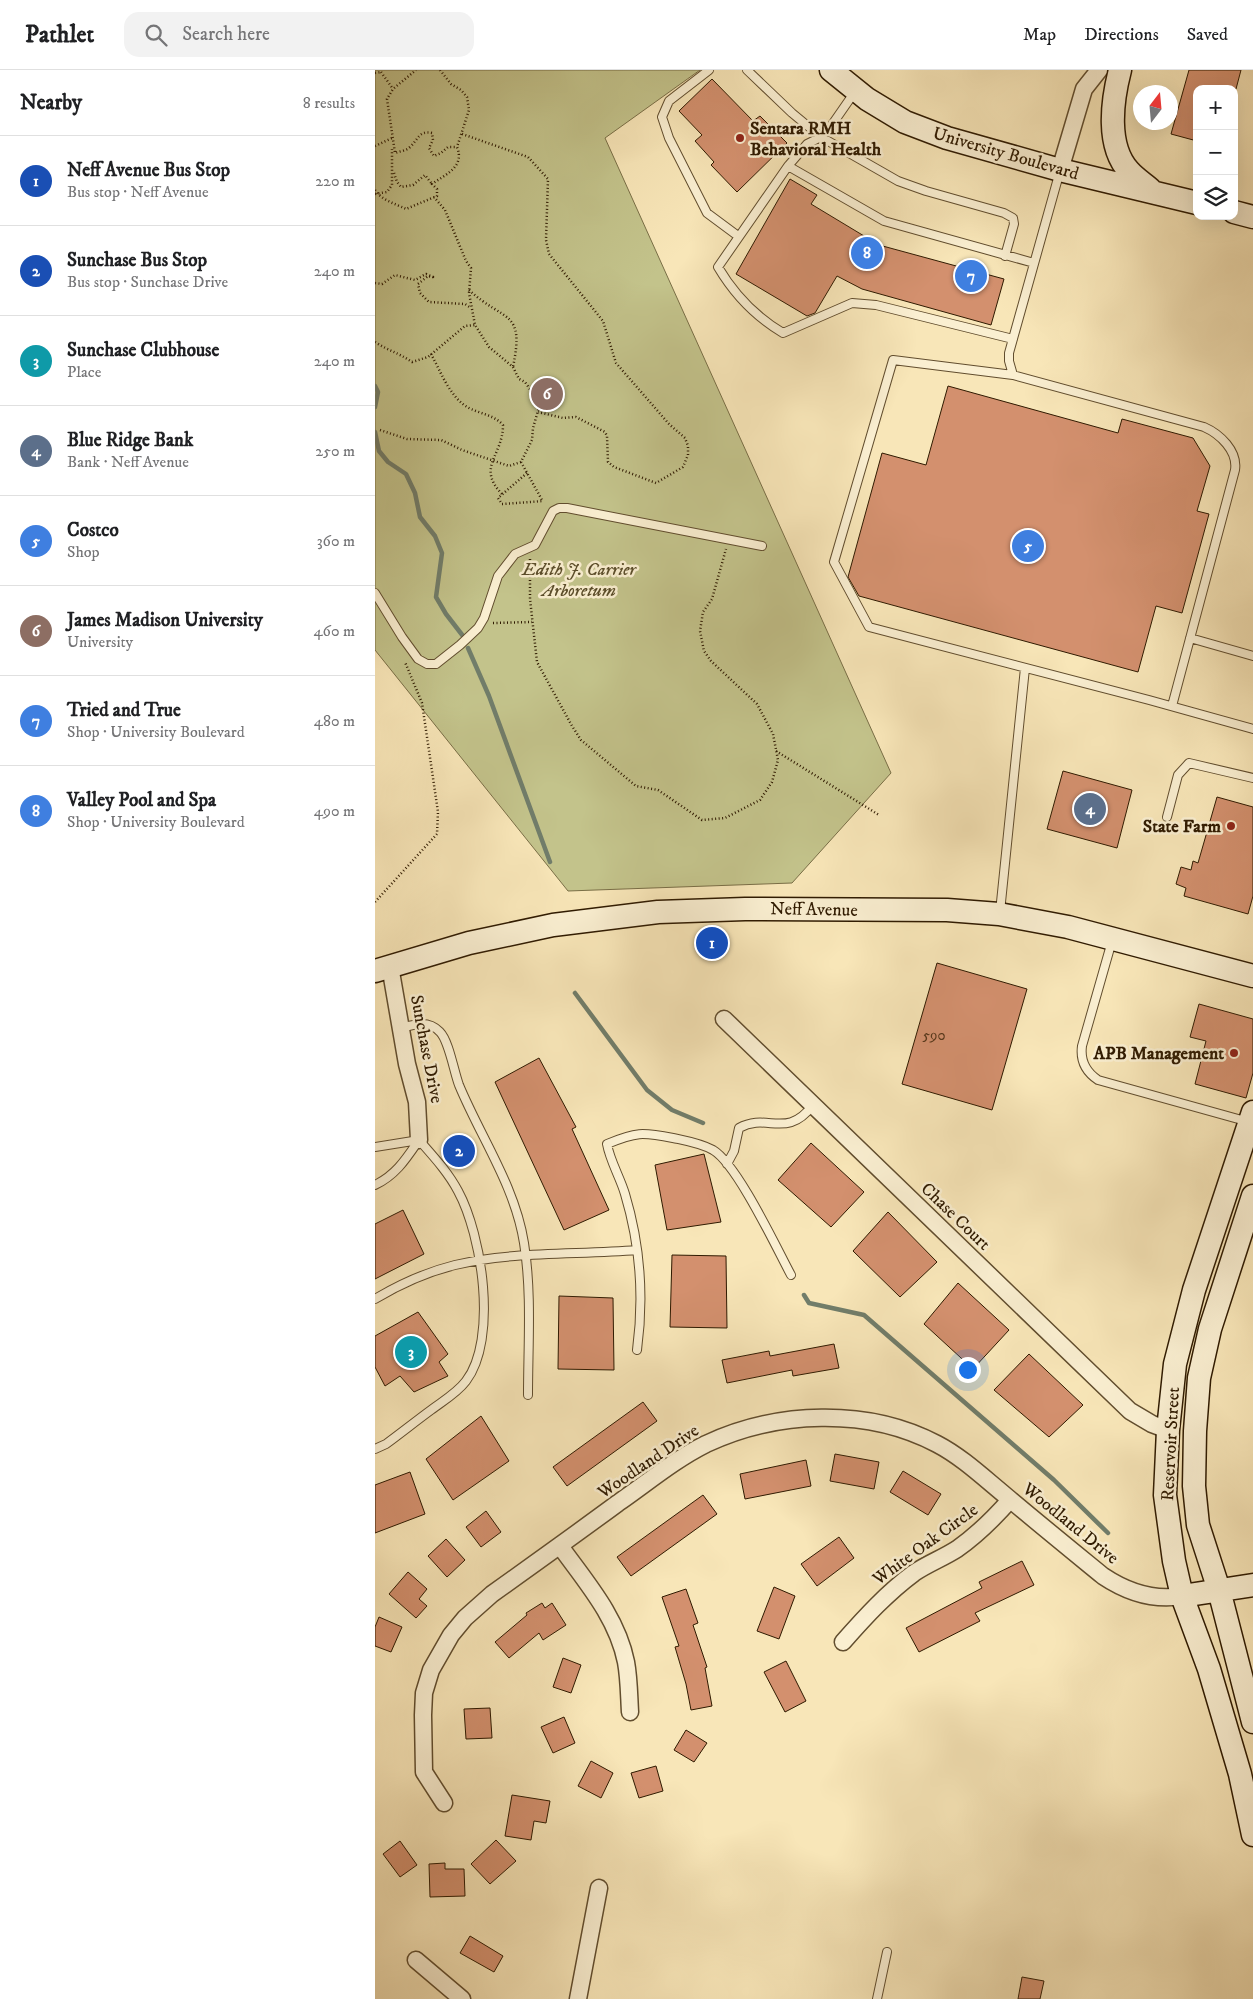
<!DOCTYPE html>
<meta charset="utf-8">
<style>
body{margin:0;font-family:"IM FELL DW Pica",serif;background:#f2f2f2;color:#202124}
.controls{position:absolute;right:15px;top:15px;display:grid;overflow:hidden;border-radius:10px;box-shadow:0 5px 20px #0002}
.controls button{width:45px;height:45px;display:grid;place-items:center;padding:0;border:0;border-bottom:1px solid #e0e0e0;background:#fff;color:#202124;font:25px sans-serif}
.compass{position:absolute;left:758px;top:15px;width:45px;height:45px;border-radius:50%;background:#fff;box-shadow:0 5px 20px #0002;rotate:16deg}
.you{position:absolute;left:592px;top:1299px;width:18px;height:18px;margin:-12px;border:4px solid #fff;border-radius:50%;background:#1a73e8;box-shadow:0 0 0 8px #1a73e833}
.badge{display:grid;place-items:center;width:32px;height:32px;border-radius:50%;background:#111827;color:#fff;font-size:16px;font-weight:700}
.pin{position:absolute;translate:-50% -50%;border:2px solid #fff;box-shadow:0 1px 5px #0006}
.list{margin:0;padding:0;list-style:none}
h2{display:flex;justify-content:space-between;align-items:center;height:65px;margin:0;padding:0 20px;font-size:21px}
h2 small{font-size:16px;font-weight:400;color:#757577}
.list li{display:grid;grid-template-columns:32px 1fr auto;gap:15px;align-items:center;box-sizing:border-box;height:90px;padding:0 20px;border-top:1px solid #e0e0e0}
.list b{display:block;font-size:19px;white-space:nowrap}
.list p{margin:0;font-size:16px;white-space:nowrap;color:#757577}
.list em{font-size:16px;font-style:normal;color:#757577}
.icon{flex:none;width:28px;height:28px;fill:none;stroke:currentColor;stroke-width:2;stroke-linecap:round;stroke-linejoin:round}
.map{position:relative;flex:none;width:878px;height:1929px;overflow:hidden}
header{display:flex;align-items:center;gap:30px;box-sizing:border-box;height:70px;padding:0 25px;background:#fff;border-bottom:1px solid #e0e0e0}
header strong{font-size:24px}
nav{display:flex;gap:28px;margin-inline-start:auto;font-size:18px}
.search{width:350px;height:45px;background:#f2f2f2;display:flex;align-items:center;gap:12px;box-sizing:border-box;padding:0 18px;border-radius:15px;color:#757577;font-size:19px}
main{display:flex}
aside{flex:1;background:#fff}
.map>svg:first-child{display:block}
</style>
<header>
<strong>Pathlet</strong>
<div class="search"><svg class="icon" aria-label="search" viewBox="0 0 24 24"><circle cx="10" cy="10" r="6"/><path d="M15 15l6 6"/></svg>Search here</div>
<nav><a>Map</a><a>Directions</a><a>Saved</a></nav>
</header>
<main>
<aside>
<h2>Nearby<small>8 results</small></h2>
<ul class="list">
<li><span class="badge" style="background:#1a4fb4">1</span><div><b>Neff Avenue Bus Stop</b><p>Bus stop · Neff Avenue</p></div><em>220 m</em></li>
<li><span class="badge" style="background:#1a4fb4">2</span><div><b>Sunchase Bus Stop</b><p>Bus stop · Sunchase Drive</p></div><em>240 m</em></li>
<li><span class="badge" style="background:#0f9aa8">3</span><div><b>Sunchase Clubhouse</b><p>Place</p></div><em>240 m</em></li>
<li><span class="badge" style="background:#5c6f8a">4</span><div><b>Blue Ridge Bank</b><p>Bank · Neff Avenue</p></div><em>250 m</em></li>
<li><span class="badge" style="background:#3f7fe0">5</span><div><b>Costco</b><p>Shop</p></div><em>360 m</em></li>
<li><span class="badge" style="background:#8d6e63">6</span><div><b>James Madison University</b><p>University</p></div><em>460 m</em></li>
<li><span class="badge" style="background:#3f7fe0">7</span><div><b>Tried and True</b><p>Shop · University Boulevard</p></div><em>480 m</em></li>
<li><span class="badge" style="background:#3f7fe0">8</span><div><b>Valley Pool and Spa</b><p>Shop · University Boulevard</p></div><em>490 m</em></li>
</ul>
</aside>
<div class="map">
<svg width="878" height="1929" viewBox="0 0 878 1929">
<rect width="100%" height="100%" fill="#f8e6b8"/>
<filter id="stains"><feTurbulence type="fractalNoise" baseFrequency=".004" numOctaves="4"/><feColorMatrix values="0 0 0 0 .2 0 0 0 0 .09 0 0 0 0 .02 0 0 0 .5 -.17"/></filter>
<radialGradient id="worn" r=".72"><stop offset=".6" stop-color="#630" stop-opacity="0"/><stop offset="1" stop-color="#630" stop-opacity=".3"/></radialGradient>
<path fill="#c3c38b" stroke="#796e46" d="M0 0H325L230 68 516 703 417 813 193 821 0 580Z"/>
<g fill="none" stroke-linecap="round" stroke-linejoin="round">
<path stroke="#717d6a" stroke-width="4.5" d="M0 316 3 322 0 337
M0 362 4 381 13 392 31 404 40 423 45 447 60 466 67 483 61 527 71 544 88 566
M93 578 114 626 175 792
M200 923 272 1020 297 1040 328 1053
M429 1225 434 1233 489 1245 679 1410 733 1463"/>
</g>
<path fill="#d3906e" stroke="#2f1a00" d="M814 0H866L861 19H822V71L796 64Z
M337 9 378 51 385 46 412 73 362 122 336 95 339 92 320 71 327 65 304 41Z
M415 109 442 125 436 134 504 175 629 209 616 255 487 219 462 206 440 243 432 246 361 204Z
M573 316 743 363 747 349 818 368 835 396 822 441 834 444 807 543 781 536 763 602 484 526 473 507 507 383 551 395Z
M688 701 757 720 742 778 672 759Z
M842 727 878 737V826L873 844 809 826 811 818 801 814 806 797 816 800 818 791 823 793Z
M562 893 652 919 617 1040 527 1014Z
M824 934 878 949V1003L871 1028 820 1014 831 971 815 967Z
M164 988 201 1057 197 1059 234 1140 189 1160 120 1012Z
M436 1073 489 1122 456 1157 403 1110Z
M329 1084 346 1152 292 1160 280 1095Z
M28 1140 49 1184 0 1209V1154Z
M513 1142 562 1192 525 1227 478 1181Z
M297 1185 351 1186 352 1258 295 1257Z
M583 1213 634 1260 598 1299 549 1254Z
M184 1226 238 1228 239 1300 183 1299Z
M43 1242 73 1284 64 1292 73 1306 39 1322 25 1306 10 1316 0 1297V1266Z
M459 1274 464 1298 418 1306 417 1300 352 1313 347 1290 394 1281 395 1286Z
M654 1284 708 1335 674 1367 619 1320Z
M268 1332 282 1351 192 1416 178 1397Z
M106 1346 134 1391 78 1430 51 1389Z
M460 1384 504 1392 499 1419 455 1411Z
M431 1390 436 1416 370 1429 365 1404Z
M528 1401 566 1424 553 1445 515 1422Z
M35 1402 50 1444 0 1463V1415Z
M328 1425 342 1444 256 1506 242 1487Z
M111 1441 126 1462 106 1477 91 1457Z
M464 1467 479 1488 442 1516 426 1494Z
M71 1469 90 1490 72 1507 53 1486Z
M647 1491 659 1515 600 1543 605 1551 544 1582 531 1558 607 1518 604 1512Z
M33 1502 52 1519 44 1529 52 1536 41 1548 14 1524Z
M399 1517 420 1526 404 1569 382 1561Z
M311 1519 323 1553 318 1555 332 1597 330 1598 337 1636 316 1640 311 1614 300 1577 304 1576 287 1527Z
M167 1533 170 1538 177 1533 191 1555 168 1570 164 1563 134 1588 120 1572 152 1545 151 1543Z
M4 1547 27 1557 16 1582 0 1576V1557Z
M188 1588 206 1595 196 1623 178 1617Z
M411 1591 431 1631 410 1642 389 1602Z
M115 1638 117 1668 91 1669 89 1639Z
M189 1647 200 1673 178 1683 166 1657Z
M311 1660 332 1673 319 1692 299 1680Z
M216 1691 238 1703 226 1728 203 1716Z
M281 1696 288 1721 264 1728 256 1703Z
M137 1725 175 1731 171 1753 159 1751 156 1770 130 1766Z
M121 1770 141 1791 115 1814 96 1794Z
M25 1771 42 1795 25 1807 8 1784Z
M70 1793V1799H89L90 1826 55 1827 54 1794Z
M95 1866 128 1886 119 1902 85 1883Z
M647 1907 669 1911 665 1929H643Z"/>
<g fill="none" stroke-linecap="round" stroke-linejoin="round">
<g stroke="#614d2e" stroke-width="10">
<path id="lane" d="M334 0 294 31 287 47 294 68 332 143 363 166
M372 0 417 43 446 67 523 111 551 121 629 143 638 148 639 154 630 186
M479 23 454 59 446 67 432 74 413 96 343 197C359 224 381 247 408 263L477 233 501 235 638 269
M413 96 509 151 659 193
M685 101 634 283V291L638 305 829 357C845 364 863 381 860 400L797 636
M638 305 518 290 459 492 494 557 774 630 878 659
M0 523 27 567 43 589 52 594H61L85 575 103 558 109 548 123 506 140 484 160 475 178 441 184 438H192L387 476
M815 568 878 586
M792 747 803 705 814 693 878 708
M625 842 650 598
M737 871 707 976C705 991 711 1002 723 1010L874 1052
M26 958C40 954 54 950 65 962 74 971 79 1002 84 1015 106 1068 140 1116 149 1173 157 1223 153 1275 153 1325
M0 1077 44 1070
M352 1094 359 1081 364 1058C393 1042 411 1070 438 1035
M0 1115C21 1105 31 1089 44 1070
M0 1229C25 1214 52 1202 80 1195 138 1181 203 1185 262 1180
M262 1280C269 1228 265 1174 250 1124 245 1107 235 1091 232 1074 261 1062 267 1062 298 1068 312 1071 325 1073 338 1080 362 1094 401 1177 416 1205
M0 1379 11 1374C26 1363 41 1351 56 1340 68 1331 82 1323 91 1311 123 1269 107 1165 83 1121 73 1102 58 1086 44 1070
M502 1929 512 1882"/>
</g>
<g stroke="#614d2e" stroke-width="19">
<path id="street" d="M685 100 709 19 724 0
M15 896 32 994 42 1032 44 1070
M349 949 755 1341 777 1354 793 1360
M185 1476C211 1512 242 1547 251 1592 254 1608 254 1625 255 1642
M468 1572C490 1547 512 1523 539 1503 552 1494 568 1488 582 1479 602 1465 619 1448 635 1430
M69 1733 49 1702 48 1645 49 1623 56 1600 76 1565 90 1548 117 1524C159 1494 201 1464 243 1433 272 1413 299 1390 331 1374 401 1341 492 1337 562 1374 587 1387 609 1408 631 1426 663 1453 695 1479 728 1506 752 1522 778 1531 807 1526
M41 1890 87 1929
M203 1929 224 1818"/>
</g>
<g stroke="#2f1a00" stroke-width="25">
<path id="secondary" d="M456 0 492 29 530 52 572 68 685 100 822 133
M745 0C737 31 731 76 754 101 760 108 768 113 775 119
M859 142 878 147
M0 901 94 873 178 855 283 842 370 839 572 840 624 844 693 857 878 906
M878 1042 819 1220 800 1294 793 1360 790 1425 799 1491 807 1526 834 1599 865 1704 878 1765
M878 1126 835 1259 824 1308 820 1361 819 1416 823 1455 844 1520 878 1652
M807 1526 878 1515"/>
</g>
<path stroke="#2f1a00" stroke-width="2.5" stroke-dasharray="1 2.5" stroke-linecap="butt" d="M65 0 76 14 86 20 92 27 94 40 82 77
M6 2 18 19
M0 3 6 2
M87 64 153 87 173 109 171 170 174 184 228 251 241 293 294 354 310 368 313 376V385L308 397 281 413 239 397 233 392 232 366 230 362 201 347 188 348 163 342
M0 76 17 68
M19 103 22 112 26 117 38 115 50 105 57 114
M0 120C6 130 21 134 31 139L62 126V119L57 114C71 104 90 97 82 77H73L66 83 59 86 54 78 58 70 57 63C44 60 43 70 35 77 31 81 25 81 20 83L12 29 18 19 41 0
M0 124 12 122 17 115V79
M0 213 7 214 20 205 40 210 51 204 58 207 53 206 43 214 45 223 54 232 90 234 96 238
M94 220C130 253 150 239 138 297
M0 272C12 280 24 283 37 292L53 287 90 256 100 255
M56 284C66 302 75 328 94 338 106 344 119 345 128 355 128 386 101 397 127 424
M5 360 32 369 66 370 87 380 134 396 146 392 157 370 158 358 165 334 150 312 144 309 138 297 114 277 100 255 94 223 96 198 91 191 70 140 59 127
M146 392 167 430
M152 403 123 428 127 434 168 431
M155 489V529L162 592 197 656 206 670 261 716 283 720 327 750 350 748 385 730 397 712 403 690 398 664 382 634 336 591 329 581 325 561 328 542 337 529 351 479
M118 553 157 552
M401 681 504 745
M0 832 62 764 63 742 47 633 30 592"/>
<use href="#lane" stroke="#faefd1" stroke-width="8"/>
<use href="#street" stroke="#faefd1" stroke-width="16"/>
<use href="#secondary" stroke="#faefd1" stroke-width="22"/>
</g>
<g fill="#8f2418" stroke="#faefd1" stroke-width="2">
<circle cx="365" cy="68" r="5"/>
<circle cx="856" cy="756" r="5"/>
<circle cx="859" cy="983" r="5"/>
</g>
<g text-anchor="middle" stroke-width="5" stroke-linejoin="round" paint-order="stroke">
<g font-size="15" fill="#58381c">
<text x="559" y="970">590</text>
</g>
<g font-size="18" font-weight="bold" fill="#2f1a00" stroke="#faefd1" text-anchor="end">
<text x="375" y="64" text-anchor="start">Sentara RMH<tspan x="375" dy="21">Behavioral Health</tspan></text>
<text x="846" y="762">State Farm</text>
<text x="849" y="989">APB Management</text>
</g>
<g font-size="18" fill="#2f1a00" stroke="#faefd1">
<text transform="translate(631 83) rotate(16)" y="6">University Boulevard</text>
<text transform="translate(439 839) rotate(1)" y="6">Neff Avenue</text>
<text transform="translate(52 979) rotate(79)" y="6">Sunchase Drive</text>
<text transform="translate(581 1146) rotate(44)" y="6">Chase Court</text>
<text transform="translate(795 1374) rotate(-87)" y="6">Reservoir Street</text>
<text transform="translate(273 1391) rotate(-34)" y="6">Woodland Drive</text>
<text transform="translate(696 1453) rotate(39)" y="6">Woodland Drive</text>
<text transform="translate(550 1474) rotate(-36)" y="6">White Oak Circle</text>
</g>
<g font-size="18" font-style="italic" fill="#5b4d2a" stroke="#faefd1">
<text x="204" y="505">Edith J. Carrier<tspan x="204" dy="21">Arboretum</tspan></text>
</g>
</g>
<rect width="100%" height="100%" filter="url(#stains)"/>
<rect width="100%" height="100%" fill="url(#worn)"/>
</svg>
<div class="controls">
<button>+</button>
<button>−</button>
<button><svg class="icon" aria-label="layers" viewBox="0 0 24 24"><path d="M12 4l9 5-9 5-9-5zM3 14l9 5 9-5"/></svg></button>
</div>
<svg class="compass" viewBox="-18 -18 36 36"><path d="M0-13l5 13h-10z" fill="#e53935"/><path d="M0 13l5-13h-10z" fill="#757577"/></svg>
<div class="you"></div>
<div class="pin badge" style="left:337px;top:873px;background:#1a4fb4">1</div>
<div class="pin badge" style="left:84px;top:1081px;background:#1a4fb4">2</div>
<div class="pin badge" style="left:36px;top:1282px;background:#0f9aa8">3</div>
<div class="pin badge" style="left:715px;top:739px;background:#5c6f8a">4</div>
<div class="pin badge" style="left:653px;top:476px;background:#3f7fe0">5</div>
<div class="pin badge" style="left:172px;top:324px;background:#8d6e63">6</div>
<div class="pin badge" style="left:596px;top:206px;background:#3f7fe0">7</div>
<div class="pin badge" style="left:492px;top:183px;background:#3f7fe0">8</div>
</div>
</main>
